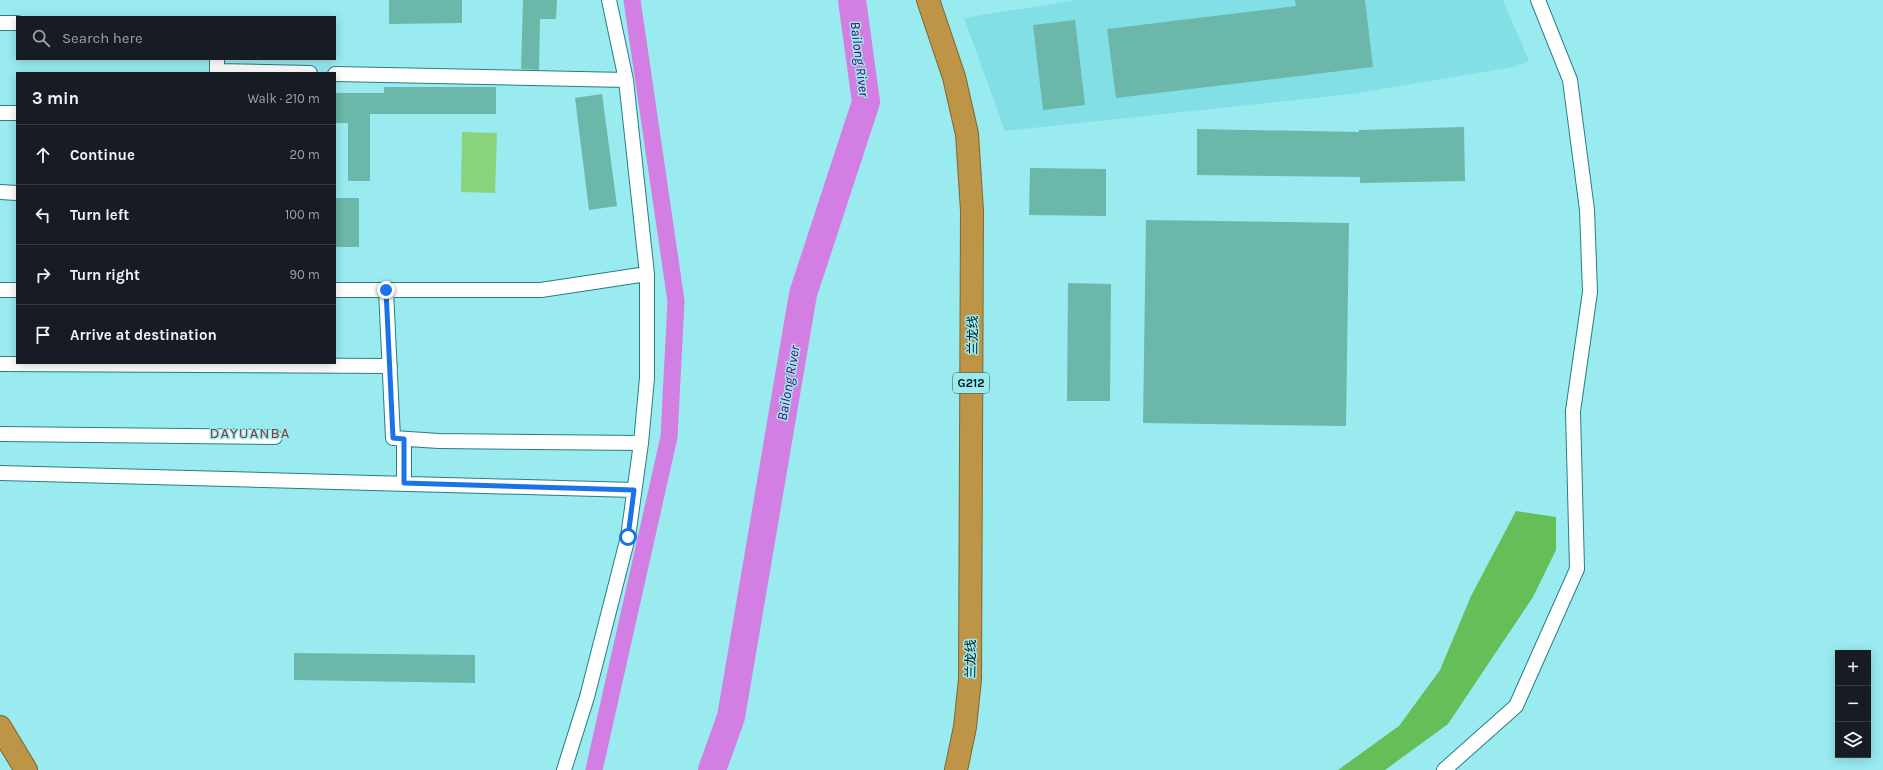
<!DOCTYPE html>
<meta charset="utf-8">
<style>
body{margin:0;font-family:Karla,"Noto Sans SC",sans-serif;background:#20242c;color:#f1f3f6}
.controls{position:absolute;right:12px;bottom:12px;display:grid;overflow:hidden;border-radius:0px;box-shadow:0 2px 10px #0003}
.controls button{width:36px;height:36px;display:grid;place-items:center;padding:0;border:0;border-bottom:1px solid #363941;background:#171b24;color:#f1f3f6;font:20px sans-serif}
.stop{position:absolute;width:12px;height:12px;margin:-9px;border:3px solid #1a73e8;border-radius:50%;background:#fff}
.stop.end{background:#1a73e8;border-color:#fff;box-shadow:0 1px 4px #0008}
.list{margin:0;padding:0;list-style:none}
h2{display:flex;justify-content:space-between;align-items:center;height:52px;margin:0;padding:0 16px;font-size:17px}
h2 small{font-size:13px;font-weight:400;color:#9ea1a6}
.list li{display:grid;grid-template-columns:26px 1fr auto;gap:12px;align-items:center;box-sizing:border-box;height:60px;padding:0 16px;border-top:1px solid #363941}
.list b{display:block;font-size:15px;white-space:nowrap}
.list em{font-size:13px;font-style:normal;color:#9ea1a6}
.icon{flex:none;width:22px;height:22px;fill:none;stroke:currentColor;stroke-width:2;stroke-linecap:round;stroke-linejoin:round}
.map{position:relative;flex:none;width:1883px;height:770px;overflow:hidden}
.search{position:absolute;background:#171b24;box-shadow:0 2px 10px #0003;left:16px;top:16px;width:320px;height:44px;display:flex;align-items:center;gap:10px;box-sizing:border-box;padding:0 14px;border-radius:0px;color:#9ea1a6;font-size:15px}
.panel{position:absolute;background:#171b24;box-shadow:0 2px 10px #0003;left:16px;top:72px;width:320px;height:292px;border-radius:0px}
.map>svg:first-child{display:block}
</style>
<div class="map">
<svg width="1883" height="770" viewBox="0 0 1883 770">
<rect width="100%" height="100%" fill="#99ebf0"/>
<path fill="#82dfe5" d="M1076 0H1503L1529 61 1513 67 1352 94 1005 131 964 18Z"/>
<path fill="#89d37d" d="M462 132 497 133 495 193 461 192Z"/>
<path fill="#65be57" d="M1516 511 1556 517V550L1533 597 1448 724 1385 770H1338L1399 726 1440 670 1471 596Z"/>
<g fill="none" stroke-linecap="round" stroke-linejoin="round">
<path stroke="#d27ee2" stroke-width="17" d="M594 770 669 437 676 301 632 0"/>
<path stroke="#d27ee2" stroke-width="28" d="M712 770 731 717 803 294 866 102 852 0"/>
</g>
<path fill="#6bb8aa" d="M389 0H462V23L389 24Z
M523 0H557L556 19H540L539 70 521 69Z
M1295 0H1365L1373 67 1116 98 1107 29 1296 6Z
M1075 20 1085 105 1043 110 1033 25Z
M384 87H496V114H370V181H348V123H335V93H384Z
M602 94 617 206 589 210 575 98Z
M1464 127 1465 181 1360 183V177L1197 175V129L1359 132V130Z
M1030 168 1106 169V216L1029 215Z
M335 198H359V247H335Z
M1146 220 1349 223 1346 426 1143 423Z
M1068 283 1111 284 1110 401H1067Z
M294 653 475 655V683L294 680Z"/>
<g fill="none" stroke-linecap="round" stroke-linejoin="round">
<g stroke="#287e83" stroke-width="16">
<path id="street" d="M0 23H17
M217 59V73
M217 71 310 73
M335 74 626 80
M0 113H17
M0 192 17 193
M0 290H17
M335 290H541L647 274
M386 290 393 438 439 441 641 443
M0 364 390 366
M0 434 275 437
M0 473 634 490
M404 483V439
M564 770 587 697 628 537 641 443 647 378V274L626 80 609 0
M1444 770 1516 706 1577 569 1573 411 1590 292 1587 210 1570 80 1538 0"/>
</g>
<g stroke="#7c6836" stroke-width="24">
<path id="highway" d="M928 0 954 77 967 134 972 211 970 679 965 727 956 770
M0 727 26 770"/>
</g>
<use href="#street" stroke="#fff" stroke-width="14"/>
<use href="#highway" stroke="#be9446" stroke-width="22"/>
</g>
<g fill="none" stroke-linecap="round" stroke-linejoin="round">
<path stroke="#1a73e8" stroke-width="5" d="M386 290 393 438 404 439V483L634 490 628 537"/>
</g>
<g text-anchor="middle" stroke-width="3" stroke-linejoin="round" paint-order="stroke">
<rect fill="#99ebf0" stroke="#2e575a" stroke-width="1" x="953" y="373" width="36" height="20" rx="3"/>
<g font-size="12" font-weight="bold" fill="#001719">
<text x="971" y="387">G212</text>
</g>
<g font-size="13" fill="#001719" stroke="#99ebf0">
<text transform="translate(972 335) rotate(-90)" y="5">兰龙线</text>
<text transform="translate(970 659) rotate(-89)" y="5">兰龙线</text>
</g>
<g font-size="14" font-style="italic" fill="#550163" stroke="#99ebf0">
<text transform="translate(860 59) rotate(83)" y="5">Bailong River</text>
<text transform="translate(788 383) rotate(-80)" y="5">Bailong River</text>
</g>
<g font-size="15" letter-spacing="1" fill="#833a3c" stroke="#99ebf0">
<text x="250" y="438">DAYUANBA</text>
</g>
</g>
</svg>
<div class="controls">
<button>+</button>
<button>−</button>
<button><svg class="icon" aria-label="layers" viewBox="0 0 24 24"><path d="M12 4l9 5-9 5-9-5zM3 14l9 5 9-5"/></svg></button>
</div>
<div class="stop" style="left:628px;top:537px"></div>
<div class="stop end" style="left:386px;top:290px"></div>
<div class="search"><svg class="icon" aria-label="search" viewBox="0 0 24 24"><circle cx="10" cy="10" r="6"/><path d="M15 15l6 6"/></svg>Search here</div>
<section class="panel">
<h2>3 min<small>Walk · 210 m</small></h2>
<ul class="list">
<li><svg class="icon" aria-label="ahead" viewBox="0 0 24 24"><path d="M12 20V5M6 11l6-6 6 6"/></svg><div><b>Continue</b></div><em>20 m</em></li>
<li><svg class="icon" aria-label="left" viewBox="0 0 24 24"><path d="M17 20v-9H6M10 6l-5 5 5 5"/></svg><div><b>Turn left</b></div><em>100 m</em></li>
<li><svg class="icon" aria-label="right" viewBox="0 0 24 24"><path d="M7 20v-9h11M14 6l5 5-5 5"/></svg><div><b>Turn right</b></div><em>90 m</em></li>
<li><svg class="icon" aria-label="arrive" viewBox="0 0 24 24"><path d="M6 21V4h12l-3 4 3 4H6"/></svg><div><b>Arrive at destination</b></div></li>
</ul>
</section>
</div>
